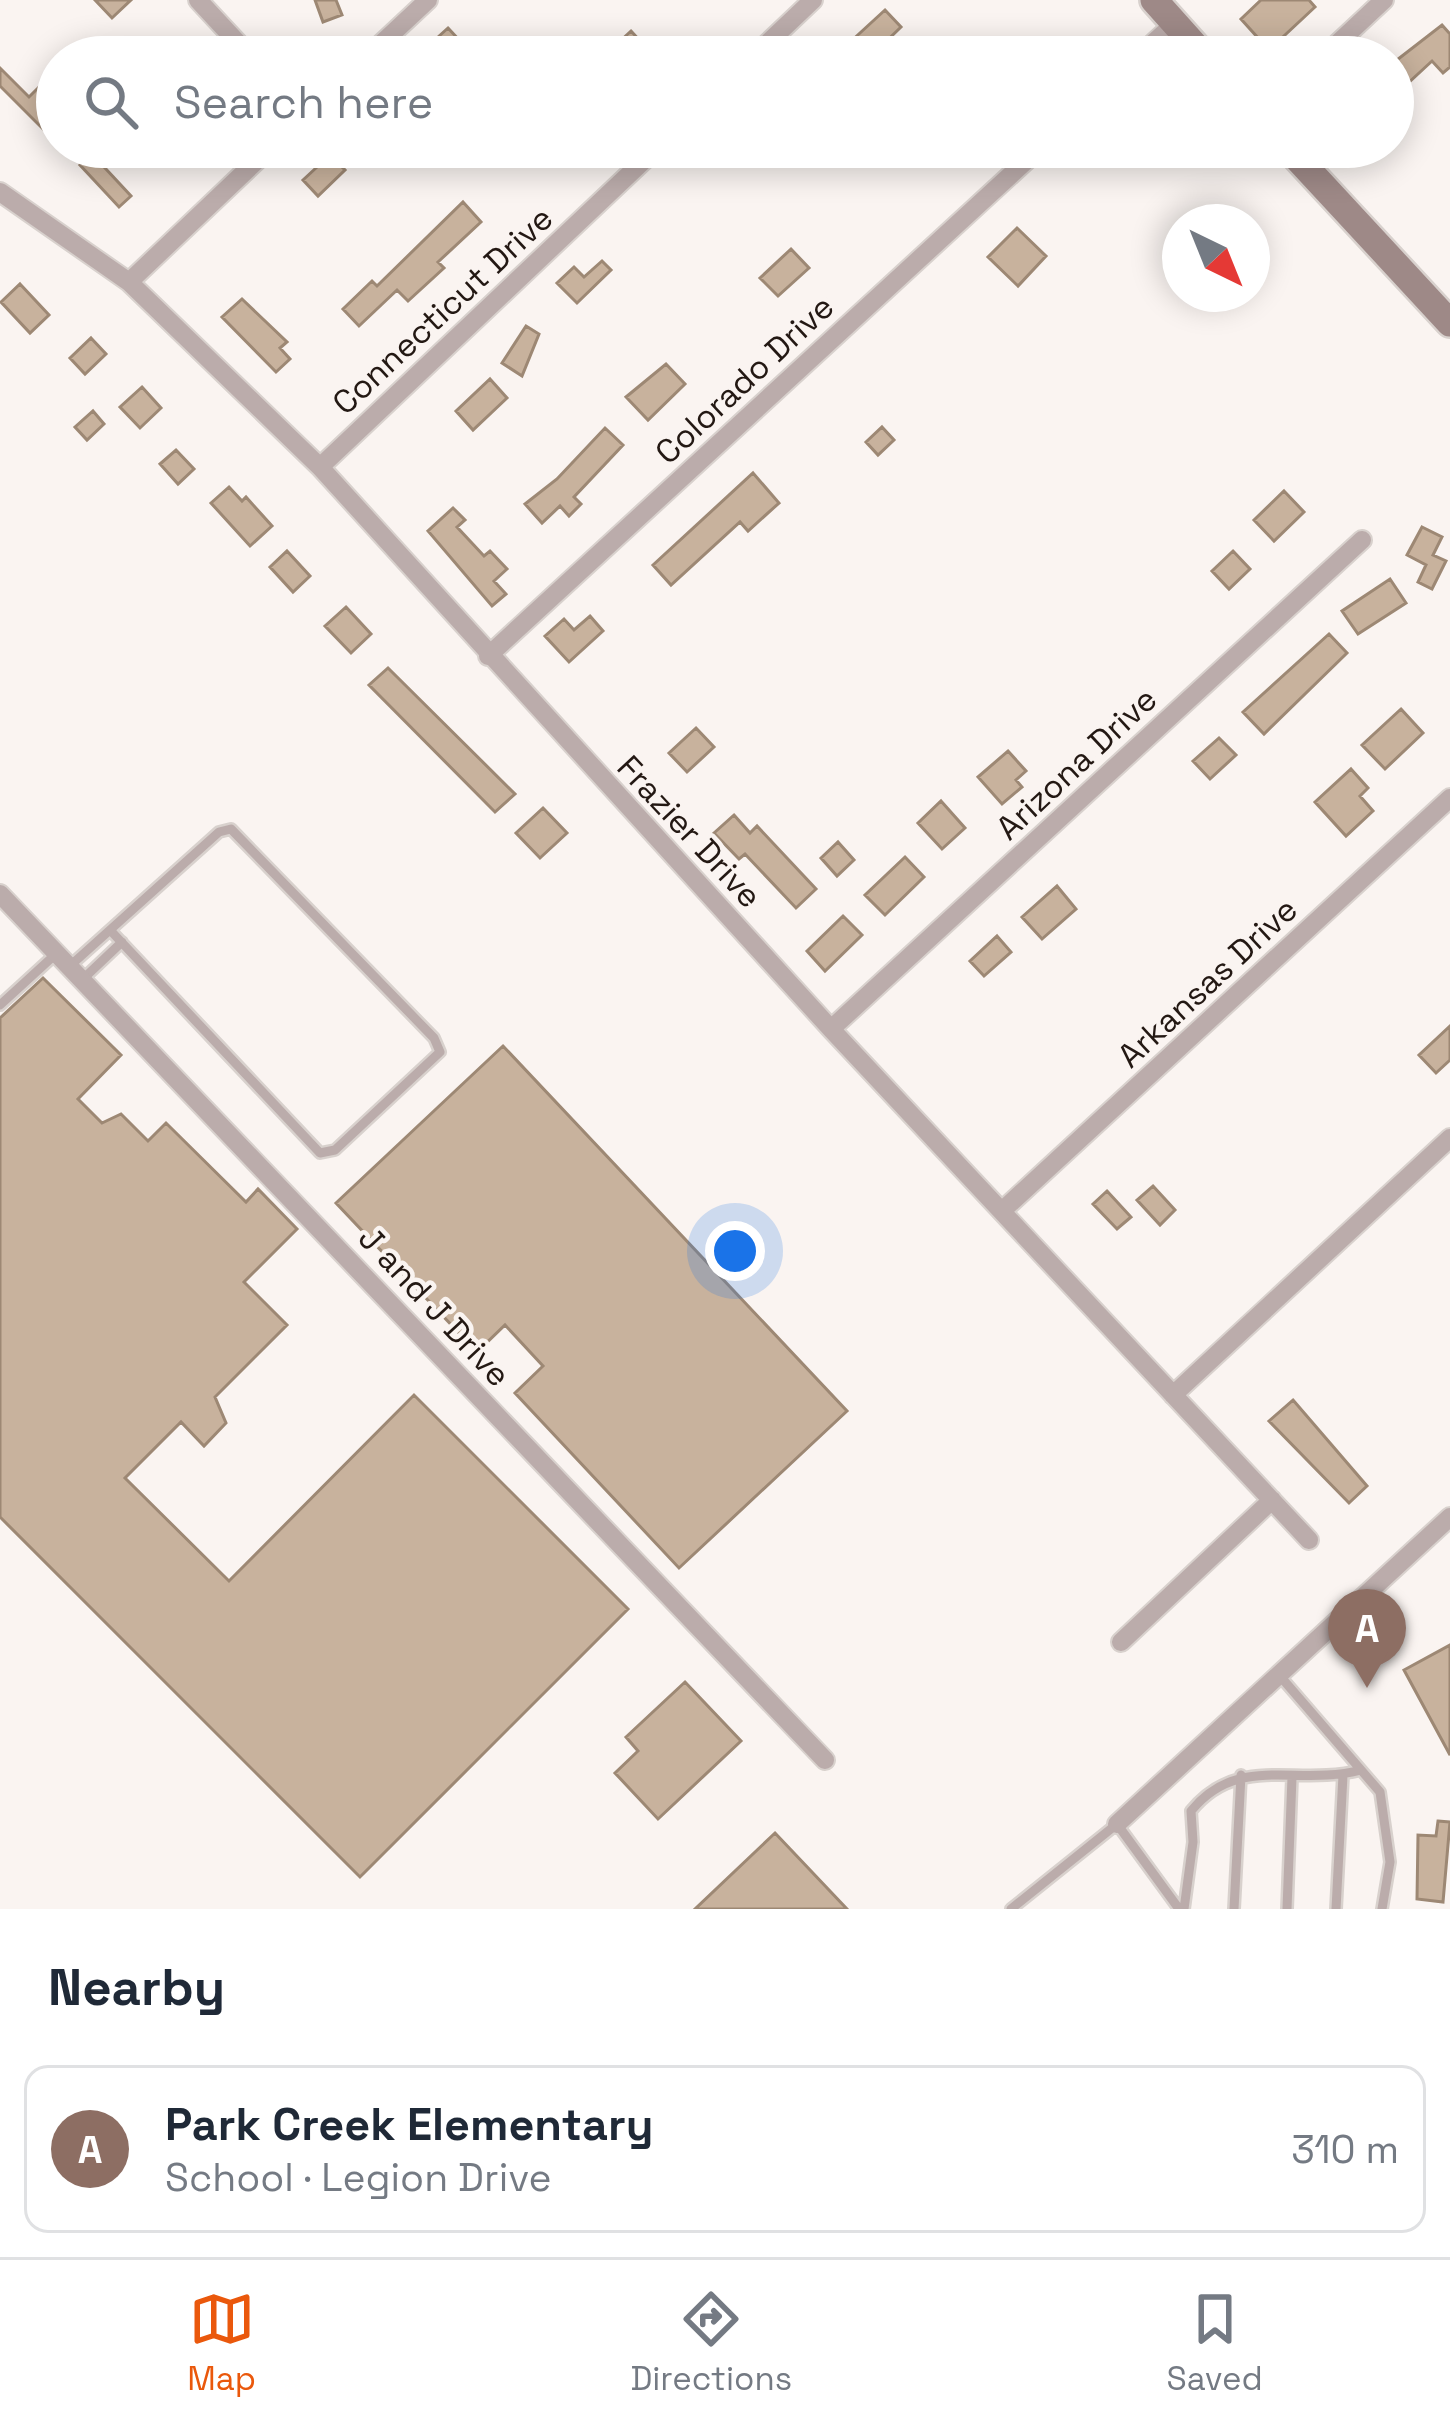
<!DOCTYPE html>
<meta charset="utf-8">
<style>
body{margin:0;font-family:"Space Grotesk",sans-serif;background:#f2f2f3;color:#1f2937}
.compass{position:absolute;left:1162px;top:204px;width:108px;height:108px;border-radius:50%;background:#fff;box-shadow:0 6px 30px #0003;rotate:137deg}
.you{position:absolute;left:735px;top:1251px;width:42px;height:42px;margin:-30px;border:9px solid #fff;border-radius:50%;background:#1a73e8;box-shadow:0 0 0 18px #1a73e833}
.badge{display:grid;place-items:center;width:78px;height:78px;border-radius:50%;background:#ea580c;color:#fff;font-size:39px;font-weight:700}
.pin{position:absolute;translate:-50% -99px;filter:drop-shadow(0 3px 6px #0008)}
.pin::after{content:'';position:absolute;top:63px;width:42px;height:36px;background:inherit;clip-path:polygon(0 0,100% 0,50% 100%)}
.list{margin:0;padding:0;list-style:none}
h2{display:flex;justify-content:space-between;align-items:center;height:156px;margin:0;padding:0 48px;font-size:51px}
h2 small{font-size:39px;font-weight:400;color:#747a83}
.list li{display:grid;grid-template-columns:78px 1fr auto;gap:36px;align-items:center;box-sizing:border-box;height:168px;margin:0 24px 24px;padding:0 24px;border:3px solid #e0e1e3;border-radius:24px}
.list b{display:block;font-size:45px;white-space:nowrap}
.list p{margin:0;font-size:39px;white-space:nowrap;color:#747a83}
.list em{font-size:39px;font-style:normal;color:#747a83}
.icon{flex:none;width:66px;height:66px;fill:none;stroke:currentColor;stroke-width:2;stroke-linecap:round;stroke-linejoin:round}
.map{position:relative;flex:none;width:1450px;height:1909px;overflow:hidden}
.search{position:absolute;background:#fff;box-shadow:0 6px 30px #0003;left:36px;right:36px;top:36px;height:132px;display:flex;align-items:center;gap:30px;box-sizing:border-box;padding:0 42px;border-radius:66px;color:#747a83;font-size:45px}
.sheet{height:348px;background:#fff}
nav{display:flex;justify-content:space-around;align-items:center;box-sizing:border-box;height:168px;border-top:3px solid #e0e1e3;background:#fff;font-size:33px;color:#747a83}
nav a{display:grid;justify-items:center;gap:6px}
nav .on{color:#ea580c}
.map>svg:first-child{display:block}
</style>
<div class="map">
<svg width="1450" height="1909" viewBox="0 0 1450 1909">
<rect width="100%" height="100%" fill="#faf4f1"/>
<path fill="#c8b29d" stroke="#9d8874" stroke-width="3" d="M95 0H131L112 18Z
M315 0H336L342 15 323 22Z
M1261 0H1309L1315 7 1269 50 1241 19Z
M885 10 901 27 870 57H860L848 44Z
M1442 25 1450 34V67L1443 73 1432 61 1393 97V63Z
M448 28 475 57H437L427 47Z
M631 31 655 57H603Z
M0 68 29 97 57 69V87L44 99 57 112V143L0 86Z
M528 147H565L544 165Z
M92 154 131 196 119 207 80 165Z
M330 155 345 170 318 196 303 180Z
M463 202 481 222 438 262 444 268 408 301 397 290 359 326 343 309 372 281 377 286Z
M1017 228 1046 256 1018 286 988 257Z
M791 249 809 268 778 296 760 278Z
M602 261 611 270 577 303 557 283 574 267 584 277Z
M20 284 49 315 30 333 1 302Z
M242 299 287 342 280 348 290 359 276 372 222 317Z
M526 326 539 334 522 376 502 363Z
M91 338 106 354 85 374 70 358Z
M666 364 685 384 648 420 626 397Z
M490 379 507 398 473 430 456 411Z
M142 387 161 408 140 428 120 407Z
M93 411 104 424 87 440 75 427Z
M882 427 894 440 878 455 866 442Z
M605 428 623 445 574 497 581 504 569 516 560 506 542 523 525 504 557 479Z
M176 450 194 469 178 484 160 464Z
M753 473 779 503 748 531 740 522 671 585 653 565Z
M229 487 242 501 246 497 272 526 250 546 211 503Z
M1284 491 1304 512 1274 541 1254 520Z
M453 508 465 520 457 527 484 556 490 551 507 569 494 581 506 594 492 606 428 531Z
M1422 527 1442 537 1433 555 1446 561 1432 589 1418 582 1426 565 1407 555Z
M287 551 310 576 293 592 270 567Z
M1233 551 1250 569 1229 589 1212 571Z
M1390 579 1406 603 1358 634 1342 611Z
M346 607 371 634 351 653 325 626Z
M590 616 603 631 569 662 545 636 564 619 574 630Z
M1329 634 1347 653 1264 734 1243 712Z
M388 668 515 794 495 812 369 685Z
M1401 709 1423 733 1385 769 1362 745Z
M696 728 714 747 687 772 669 753Z
M1219 738 1236 755 1210 779 1193 761Z
M1008 751 1026 771 1016 780 1022 787 1002 804 978 777Z
M1351 769 1368 788 1360 796 1373 811 1346 836 1315 802Z
M941 801 965 828 942 849 918 823Z
M543 808 567 833 540 858 516 833Z
M734 815 750 833 757 826 816 889 796 908 745 854 739 859 714 833Z
M838 842 854 860 837 876 821 858Z
M905 857 924 877 885 915 865 895Z
M1057 886 1076 909 1042 939 1022 917Z
M843 916 862 935 825 971 807 951Z
M997 936 1011 952 984 976 970 961Z
M43 978 121 1055 78 1099 102 1123 121 1114 148 1141 166 1123 246 1202 258 1189 297 1229 244 1282 287 1325 215 1397 226 1423 204 1446 181 1422 125 1478 229 1581 414 1395 628 1609 360 1877 0 1517V1018Z
M1450 1026V1060L1436 1073 1419 1055Z
M503 1046 847 1411 679 1568 515 1393 543 1366 505 1325 477 1352 336 1203Z
M1153 1186 1175 1210 1160 1225 1137 1200Z
M1107 1191 1131 1217 1117 1229 1093 1204Z
M1293 1400 1367 1486 1349 1503 1269 1421Z
M1450 1645V1755L1404 1670Z
M685 1682 741 1741 658 1819 615 1773 638 1751 626 1737Z
M1438 1821 1450 1822 1443 1902 1417 1899 1418 1835 1436 1836Z
M775 1833 847 1909H695Z"/>
<g fill="none" stroke-linecap="round" stroke-linejoin="round">
<g stroke="#d8d1cd" stroke-width="14">
<path id="lane" d="M71 965 219 832 231 829 434 1038 440 1052 335 1150 320 1153 110 930
M84 978 122 942
M0 1005 58 952
M1280 1676 1380 1792 1390 1862 1382 1909
M1011 1909 1117 1824 1179 1909
M1184 1909 1193 1842 1191 1811C1238 1753 1296 1787 1361 1770
M1234 1909 1241 1775
M1287 1909 1292 1777
M1336 1909 1343 1775"/>
</g>
<g stroke="#d8d1cd" stroke-width="22">
<path id="street" d="M198 0 251 57
M367 57 428 0
M753 57 813 0
M1138 57 1175 23
M1323 57 1384 0
M0 192 129 282 320 467 831 1029 1309 1540
M129 282 271 147
M320 467 658 147
M488 656 1041 147
M0 894 825 1760
M831 1029 1362 540
M1004 1209 1450 798
M1173 1395 1450 1138
M1121 1642 1272 1500
M1117 1824 1450 1517"/>
</g>
<g stroke="#d8d1cd" stroke-width="32">
<path id="secondary" d="M1154 0 1205 57
M1287 147 1450 323"/>
</g>
<use href="#lane" stroke="#bbacab" stroke-width="9"/>
<use href="#street" stroke="#bbacab" stroke-width="18"/>
<use href="#secondary" stroke="#9e8987" stroke-width="27"/>
</g>
<g text-anchor="middle" stroke-width="9" stroke-linejoin="round" paint-order="stroke">
<g font-size="33" fill="#231813" stroke="#faf4f1">
<text transform="translate(442 310) rotate(-43)" y="12">Connecticut Drive</text>
<text transform="translate(744 379) rotate(-43)" y="12">Colorado Drive</text>
<text transform="translate(1076 763) rotate(-43)" y="12">Arizona Drive</text>
<text transform="translate(690 831) rotate(47)" y="12">Frazier Drive</text>
<text transform="translate(1207 982) rotate(-43)" y="12">Arkansas Drive</text>
<text transform="translate(435 1306) rotate(47)" y="12">J and J Drive</text>
</g>
</g>
</svg>
<svg class="compass" viewBox="-18 -18 36 36"><path d="M0-13l5 13h-10z" fill="#e53935"/><path d="M0 13l5-13h-10z" fill="#747a83"/></svg>
<div class="you"></div>
<div class="pin badge" style="left:1367px;top:1688px;background:#8d6e63">A</div>
<div class="search"><svg class="icon" aria-label="search" viewBox="0 0 24 24"><circle cx="10" cy="10" r="6"/><path d="M15 15l6 6"/></svg>Search here</div>
</div>
<section class="sheet">
<h2>Nearby<small></small></h2>
<ul class="list">
<li><span class="badge" style="background:#8d6e63">A</span><div><b>Park Creek Elementary</b><p>School · Legion Drive</p></div><em>310 m</em></li>
</ul>
</section>
<nav>
<a class="on"><svg class="icon" aria-label="map" viewBox="0 0 24 24"><path d="M3 6l6-2 6 2 6-2v14l-6 2-6-2-6 2zM9 4v14M15 6v14"/></svg>Map</a>
<a><svg class="icon" aria-label="directions" viewBox="0 0 24 24"><path d="M12 3l9 9-9 9-9-9zM9 14v-3h6M13 9l2 2-2 2"/></svg>Directions</a>
<a><svg class="icon" aria-label="saved" viewBox="0 0 24 24"><path d="M7 4h10v16l-5-4-5 4z"/></svg>Saved</a>
</nav>
